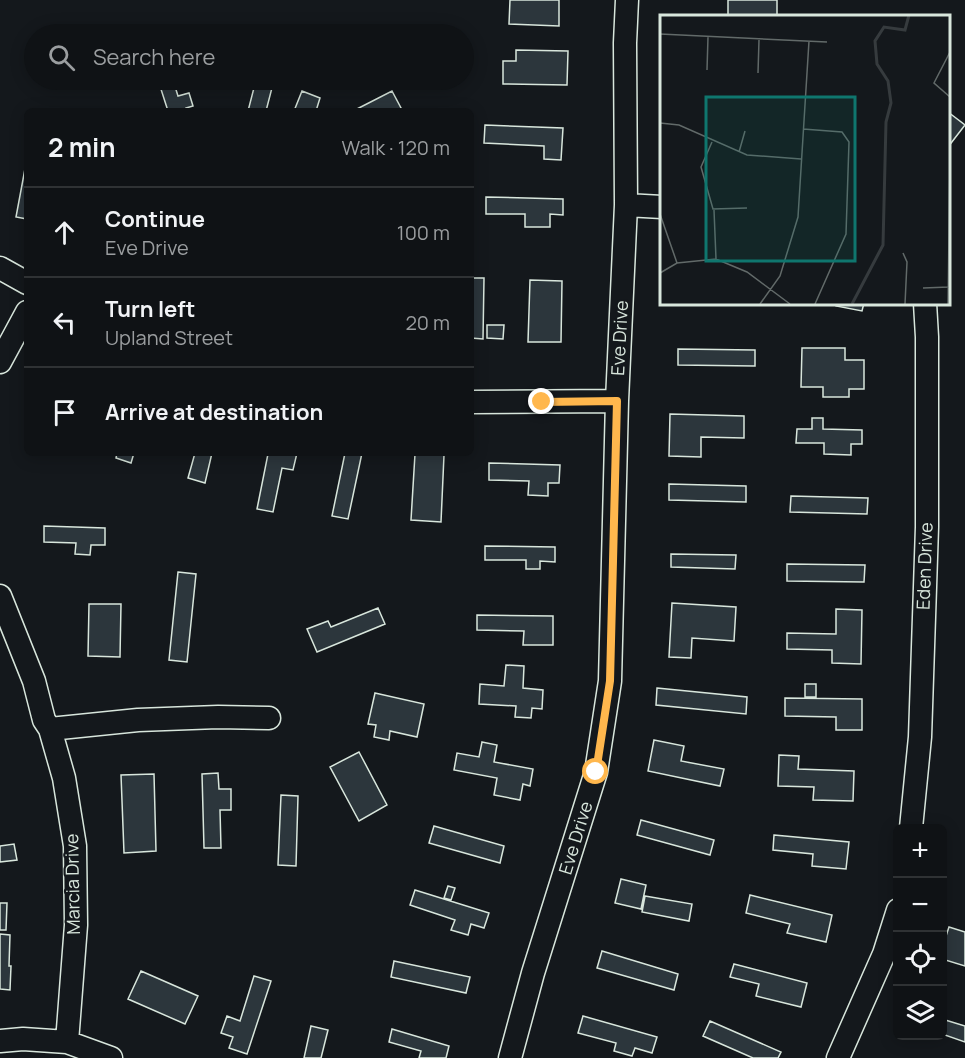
<!DOCTYPE html>
<meta charset="utf-8">
<style>
body{margin:0;font-family:Manrope,sans-serif;background:#181b1e;color:#f1f3f6}
.controls{position:absolute;right:18px;bottom:18px;display:grid;overflow:hidden;border-radius:9px;box-shadow:0 3px 15px #0003}
.controls button{width:54px;height:54px;display:grid;place-items:center;padding:0;border:0;border-bottom:2px solid #2f3234;background:#0f1215;color:#f1f3f6;font:30px sans-serif}
.stop{position:absolute;width:18px;height:18px;margin:-14px;border:4px solid #ffb74d;border-radius:50%;background:#fff}
.stop.end{background:#ffb74d;border-color:#fff;box-shadow:0 2px 6px #0008}
.list{margin:0;padding:0;list-style:none}
h2{display:flex;justify-content:space-between;align-items:center;height:78px;margin:0;padding:0 24px;font-size:26px}
h2 small{font-size:20px;font-weight:400;color:#9b9ea0}
.list li{display:grid;grid-template-columns:39px 1fr auto;gap:18px;align-items:center;box-sizing:border-box;height:90px;padding:0 24px;border-top:2px solid #2f3234}
.list b{display:block;font-size:22px;white-space:nowrap}
.list p{margin:0;font-size:20px;white-space:nowrap;color:#9b9ea0}
.list em{font-size:20px;font-style:normal;color:#9b9ea0}
.icon{flex:none;width:33px;height:33px;fill:none;stroke:currentColor;stroke-width:2;stroke-linecap:round;stroke-linejoin:round}
.map{position:relative;flex:none;width:965px;height:1058px;overflow:hidden}
.search{position:absolute;background:#0f1215;box-shadow:0 3px 15px #0003;left:24px;top:24px;width:450px;height:66px;display:flex;align-items:center;gap:15px;box-sizing:border-box;padding:0 21px;border-radius:33px;color:#9b9ea0;font-size:22px}
.panel{position:absolute;background:#0f1215;box-shadow:0 3px 15px #0003;left:24px;top:108px;width:450px;height:348px;border-radius:9px}
.map>svg:first-child{display:block}
</style>
<div class="map">
<svg width="965" height="1058" viewBox="0 0 965 1058">
<rect width="100%" height="100%" fill="#14181c"/>
<path fill="#2c363c" stroke="#d8e6dc" stroke-width="1.5" d="M510 0H559V26L509 24Z
M728 0H777V16H728Z
M516 50 568 51 567 85 503 84V61H516Z
M169 80H173L178 96 189 93 193 106 186 108 187 111H168L159 83Z
M256 80H274L266 111H248Z
M302 91 320 98 316 111H294Z
M392 91 401 108 396 111H353Z
M948 112 965 125 948 147Z
M485 125 563 128 561 160 544 159V146L484 143Z
M27 158V219L16 217Z
M486 197 563 199V215L550 214V227H525V214H486Z
M471 278H484L483 339 471 338Z
M530 280 562 281 561 342H528Z
M836 303H864L862 311 836 306Z
M487 325H504L503 339 487 338Z
M802 348H845V360H864V389H849V397H823V387H801Z
M678 349 755 350V366L678 365Z
M670 414 744 416V438L701 437V457L669 456Z
M812 418H823V429L862 430V444H851V455L824 454V443H796L797 429H812Z
M117 453H134L131 463 116 458Z
M195 453H212L205 483 188 478Z
M266 453H297L293 470 282 468 273 512 257 509 268 454Z
M345 453H362L348 519 332 516Z
M415 454 444 455 441 522 411 520Z
M489 463 560 465 559 483H548V496L528 495 529 481 489 480Z
M669 484 746 486V502L669 500Z
M791 496 868 498 867 514 790 512Z
M44 526 105 528V545H91L90 555 75 554 76 543 44 542Z
M485 546 555 547V562L540 561V569H526V560H485Z
M671 554 736 555 735 569 671 567Z
M787 564 865 565 864 582 787 581Z
M178 572 196 574 187 662 169 660Z
M672 603 736 607 734 641 692 638 691 658 669 657Z
M89 604H121L120 657 88 656Z
M378 608 385 624 317 652 307 629 328 621 331 627Z
M836 609 862 610 861 664 832 663V650L787 649V633L836 634Z
M477 615 553 616V645H523L524 631 477 630Z
M506 665 524 666 523 688 543 690 542 709 532 708 531 718 515 717 516 706 479 704 480 684 504 686Z
M805 684H816V697H805Z
M657 688 747 697 746 714 656 705Z
M375 693 424 704 417 737 390 731 389 740 374 737 376 725 368 724Z
M785 698 862 699V730H836V717L785 716Z
M654 740 684 746 681 761 724 769 720 786 648 771Z
M482 742 497 745 494 762 533 769 530 786 523 784 520 800 494 795 497 778 454 770 457 753 479 757Z
M359 752 387 805 359 821 330 767Z
M779 755 799 756 798 769 854 771 853 801 813 800 814 787 778 786Z
M218 773 219 789H231V810H220L221 848H204L202 774Z
M154 774 156 851 124 853 121 775Z
M281 795 298 796 296 866 278 865Z
M641 820 714 840 710 855 637 835Z
M434 826 504 846 500 863 429 843Z
M774 835 849 842 846 869 812 866 813 854 773 850Z
M14 844 17 860 0 862V846Z
M621 879 646 885 641 909 615 903Z
M448 886 455 888 451 900 444 898Z
M415 890 489 913 484 928 471 924 468 935 451 930 455 920 410 905Z
M750 895 832 915 826 942 787 933 790 924 746 913Z
M645 896 692 904 689 921 642 912Z
M0 903H7L6 930H0Z
M949 927 965 932V966L942 959V948Z
M0 934 10 935 9 966H11L10 990 0 989Z
M602 951 678 974 674 990 597 968Z
M394 961 470 977 466 993 391 977Z
M734 964 807 983 801 1007 756 996 759 984 730 977Z
M141 971 198 996 185 1024 128 999Z
M254 976 271 981 247 1054 229 1048 233 1037 221 1033 227 1016 240 1021Z
M583 1016 657 1037 652 1053 635 1048 632 1056 614 1051 616 1043 578 1033Z
M942 1019 965 1026V1042L942 1034Z
M710 1021 781 1052 778 1058H753L703 1036Z
M311 1026 328 1030 321 1058H304Z
M392 1029 449 1046 446 1058H419L421 1051 389 1042Z"/>
<g fill="none" stroke-linecap="round" stroke-linejoin="round">
<g stroke="#d8e6dc" stroke-width="25">
<path id="minor" d="M626 205 662 207
M0 268 27 283
M0 362 27 312
M471 402 617 401
M0 596 34 681 44 720 50 729 138 720 218 717 269 718
M50 729 64 778 75 846 76 925 67 1042
M911 828 920 737 927 527V337L925 303
M0 1041 23 1039 67 1042 111 1058
M510 1058 533 973 596 772 610 681 617 401 626 205 625 43 627 0
M838 1058 884 954 898 910"/>
</g>
<use href="#minor" stroke="#14181c" stroke-width="22"/>
</g>
<g fill="none" stroke-linecap="round" stroke-linejoin="round">
<path stroke="#ffb74d" stroke-width="8" d="M542 402 617 401 610 681 596 772"/>
</g>
<g text-anchor="middle" stroke-width="4.5" stroke-linejoin="round" paint-order="stroke">
<g font-size="18" fill="#d8e6dc" stroke="#14181c">
<text transform="translate(620 338) rotate(-87)" y="6">Eve Drive</text>
<text transform="translate(925 566) rotate(-88)" y="6">Eden Drive</text>
<text transform="translate(576 838) rotate(-73)" y="6">Eve Drive</text>
<text transform="translate(73 884) rotate(-91)" y="6">Marcia Drive</text>
</g>
</g>
<g transform="translate(660 15)">
<rect width="290" height="290" fill="#14181c"/>
<path fill="none" stroke="#363b3e" stroke-width="3" d="M192 289 223 230 226 107 231 88 228 66 217 49 215 26 224 12 245 15 249 0"/>
<path fill="none" stroke="#626a69" stroke-width="1.5" d="M0 19 167 27M290 37 274 68 290 82M47 55 48 22M98 58 99 25M0 108 19 110 87 140 141 144M143 114 182 117 189 127 186 219 155 289M52 127 41 152 53 194 87 193M79 137 85 116M54 195 56 244M0 199 17 248M243 238 247 247 245 289M0 258 17 248 56 244 87 257 130 289M263 273 289 272M100 289 120 261 138 202 149 26M288 289 290 146"/>
<path fill="#0f766e" fill-opacity="0.15" stroke="#0f766e" stroke-width="3" d="M46 82H195V246H46Z"/>
<rect width="290" height="290" fill="none" stroke="#d8e6dc" stroke-width="3"/>
</g>
</svg>
<div class="controls">
<button>+</button>
<button>−</button>
<button><svg class="icon" aria-label="locate" viewBox="0 0 24 24"><circle cx="12" cy="12" r="6"/><path d="M12 2v4M12 18v4M2 12h4M18 12h4"/></svg></button>
<button><svg class="icon" aria-label="layers" viewBox="0 0 24 24"><path d="M12 4l9 5-9 5-9-5zM3 14l9 5 9-5"/></svg></button>
</div>
<div class="stop" style="left:596px;top:772px"></div>
<div class="stop end" style="left:542px;top:402px"></div>
<div class="search"><svg class="icon" aria-label="search" viewBox="0 0 24 24"><circle cx="10" cy="10" r="6"/><path d="M15 15l6 6"/></svg>Search here</div>
<section class="panel">
<h2>2 min<small>Walk · 120 m</small></h2>
<ul class="list">
<li><svg class="icon" aria-label="ahead" viewBox="0 0 24 24"><path d="M12 20V5M6 11l6-6 6 6"/></svg><div><b>Continue</b><p>Eve Drive</p></div><em>100 m</em></li>
<li><svg class="icon" aria-label="left" viewBox="0 0 24 24"><path d="M17 20v-9H6M10 6l-5 5 5 5"/></svg><div><b>Turn left</b><p>Upland Street</p></div><em>20 m</em></li>
<li><svg class="icon" aria-label="arrive" viewBox="0 0 24 24"><path d="M6 21V4h12l-3 4 3 4H6"/></svg><div><b>Arrive at destination</b></div></li>
</ul>
</section>
</div>
